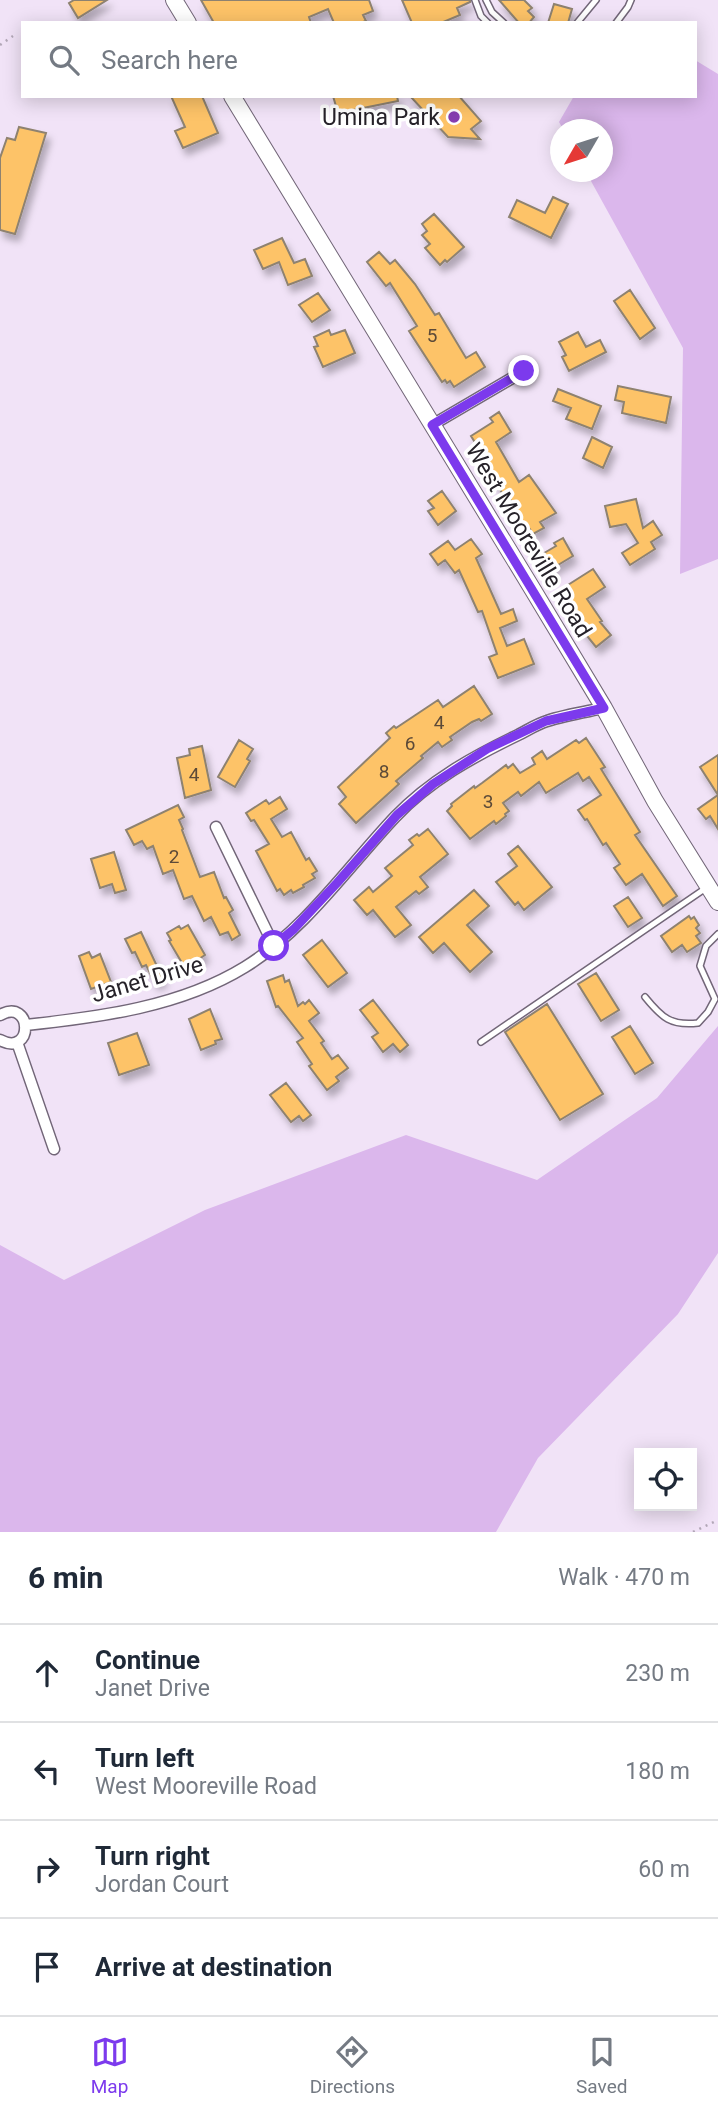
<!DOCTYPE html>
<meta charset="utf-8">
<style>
body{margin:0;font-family:Roboto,sans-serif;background:#f6f6f7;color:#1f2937}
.controls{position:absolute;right:21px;bottom:21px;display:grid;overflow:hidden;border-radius:0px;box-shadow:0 4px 18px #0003}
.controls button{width:63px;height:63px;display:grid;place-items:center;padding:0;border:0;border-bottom:2px solid #e0e1e3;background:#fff;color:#1f2937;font:35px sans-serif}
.compass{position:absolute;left:550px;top:119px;width:63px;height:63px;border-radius:50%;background:#fff;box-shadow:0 4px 18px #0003;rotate:231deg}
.stop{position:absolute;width:21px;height:21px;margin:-16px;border:5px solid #7c3aed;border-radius:50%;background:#fff}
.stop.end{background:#7c3aed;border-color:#fff;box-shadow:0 2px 7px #0008}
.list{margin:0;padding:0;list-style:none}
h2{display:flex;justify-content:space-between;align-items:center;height:91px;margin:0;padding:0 28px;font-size:30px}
h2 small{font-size:23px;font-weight:400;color:#747a83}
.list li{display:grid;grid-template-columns:46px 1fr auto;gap:21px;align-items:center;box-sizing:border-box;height:98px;padding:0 28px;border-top:2px solid #e0e1e3}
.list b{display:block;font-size:26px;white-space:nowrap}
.list p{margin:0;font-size:23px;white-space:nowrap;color:#747a83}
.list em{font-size:23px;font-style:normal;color:#747a83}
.icon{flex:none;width:38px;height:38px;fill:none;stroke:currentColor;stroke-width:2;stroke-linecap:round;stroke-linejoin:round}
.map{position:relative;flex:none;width:718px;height:1532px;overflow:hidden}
.search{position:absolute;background:#fff;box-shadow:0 4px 18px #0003;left:21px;right:21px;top:21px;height:77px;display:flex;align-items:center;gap:18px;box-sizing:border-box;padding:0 24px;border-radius:0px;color:#747a83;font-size:26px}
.sheet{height:483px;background:#fff}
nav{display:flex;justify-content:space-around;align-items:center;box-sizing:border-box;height:98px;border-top:2px solid #e0e1e3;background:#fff;font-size:19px;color:#747a83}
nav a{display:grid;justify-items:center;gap:4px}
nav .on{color:#7c3aed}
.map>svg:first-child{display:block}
</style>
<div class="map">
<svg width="718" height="1532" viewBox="0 0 718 1532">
<defs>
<filter id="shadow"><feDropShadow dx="4" dy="7" stdDeviation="3.5" flood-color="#0004"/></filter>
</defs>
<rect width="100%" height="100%" fill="#f1e3f7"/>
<path fill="#dbb7ec" d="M695 60 718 74V559L680 574 683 348 586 172H602V130L563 129 559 122 574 96H695Z
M718 1026V1253L678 1314 538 1458 496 1532H0V1245L64 1280 205 1210 406 1135 537 1180 657 1098Z"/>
<path fill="#fdc367" stroke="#8e8270" stroke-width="2" filter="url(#shadow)" d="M74 0H107L78 18 69 3Z
M201 0H369L373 11 363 15 366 21 360 23H334L328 9 309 17 311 23H214Z
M402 0H470V2L457 8 460 15 441 23H412Z
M499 0H524L532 8 528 11 534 17 529 23H519Z
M554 4 572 9 568 23H548Z
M171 96H202L218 133 183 148 175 131 185 127Z
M333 96H397L398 101 338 113Z
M410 96H459L481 121 471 129 480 139 448 137Z
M19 127 46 133 15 234 0 230V158L7 138 15 140Z
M553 197 568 204 551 238 509 217 517 200 545 213Z
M434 214 464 247 447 262 445 260 440 265 425 248 430 244 422 235 427 231 422 224Z
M282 238 294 263 305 259 312 276 288 285 279 262 263 269 254 250Z
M379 252 390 264 395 260 415 284 435 315 439 313 466 358 476 352 485 367 454 387 450 381 447 383 445 380 442 382 409 331 417 326 390 283 386 286 367 262Z
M630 290 655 328 640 339 614 301Z
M318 293 330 310 312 322 299 305Z
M329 330 331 335 345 330 355 353 323 367 314 347 318 346 314 337Z
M578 332 586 347 600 340 606 352 569 371 562 357 566 355 559 342Z
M618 386 671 397 666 423 622 413 624 402 615 400Z
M558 389 601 406 592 429 566 419 571 408 553 401Z
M499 412 511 432 496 442 519 482 529 475 556 513 540 522 544 528 533 534 529 528 526 530 519 518 521 517 510 499 507 500 496 484 486 467 489 465 471 436 493 422 490 418Z
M592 437 612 447 603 468 583 458Z
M442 491 456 511 438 525 428 511 434 508 428 501Z
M636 499 643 528 653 521 662 535 651 542 655 549 630 565 622 553 638 543 626 524 610 527 605 506Z
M563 538 573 556 548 571 539 556 556 546 554 543Z
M471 539 482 554 476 558 501 614 513 609 517 621 500 628 507 646 524 639 534 664 498 678 489 657 497 654 482 611 478 612 459 570 455 573 445 560 438 565 430 554 448 541 455 550Z
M593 569 605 587 587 599 602 621 600 622 611 635 596 647 579 626 581 624 560 590Z
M474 686 492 714 481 721 479 719 472 722 450 737 452 740 442 747 438 742 421 756 423 758 396 781 399 784 356 823 339 804 346 797 338 787 390 738 386 733 394 726 396 728 438 700 443 707Z
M586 738 605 767 601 769 640 832 635 835 677 896 663 906 642 874 626 885 614 868 620 864 606 843 603 845 587 819 585 820 578 810 601 795 589 777 583 781 578 773 546 793 539 782 521 796 518 792 503 803 509 811 505 814 506 816 496 824 494 821 470 839 447 811 452 806 451 804 474 786 475 788 482 783 506 765 508 768 513 764 520 773 535 764 532 758 542 751 547 759 576 740 579 743Z
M239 740 253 749 247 759 250 761 235 787 218 777Z
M202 746 211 790 185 798 177 758 190 755 189 749Z
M718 755V795L700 767Z
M718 795V829L710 816 706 819 698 809Z
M280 797 287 809 271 819 282 837 291 832 306 860 309 858 317 871 312 874 315 878 303 885 304 887 293 893 291 890 284 895 280 889 277 891 256 851 269 844 254 820 251 821 246 813 266 800 269 804Z
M178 805 184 817 179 820 183 829 182 830 200 877 214 872 224 898 226 897 233 910 229 913 240 935 232 940 228 932 220 935 211 917 204 921 192 896 184 899 173 870 163 874 153 846 147 849 142 841 134 845 126 830Z
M428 829 448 854 420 877 428 887 419 894 416 891 396 907 411 925 395 937 373 910 367 915 354 900 369 887 373 892 392 876 385 868 413 845 409 840 417 834 419 836Z
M518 846 552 887 524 910 518 902 515 905 496 882 517 866 508 854Z
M114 852 126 890 115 893 112 884 100 888 91 859Z
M474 890 489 906 467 925 492 952 470 972 444 943 433 953 419 937Z
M628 897 642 918 628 927 614 906Z
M689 916 691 919 694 917 699 925 696 928 700 933 696 936 701 943 687 952 682 945 672 952 661 936Z
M188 925 205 955 185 968 169 941 171 940 167 933 179 926 181 929Z
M141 932 163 979 155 983 146 965 142 967 135 952 132 953 125 939Z
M322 940 347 973 328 987 303 955Z
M89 952 92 958 100 954 111 982 91 989 79 956Z
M596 973 619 1010 601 1021 578 984Z
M283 975 285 982 289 980 298 1006 303 1002 305 1004 309 1000 319 1013 309 1021 324 1041 321 1043 332 1059 338 1055 348 1068 336 1077 339 1081 327 1090 309 1066 312 1064 297 1042 303 1038 278 1006 276 1007 267 981Z
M373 1000 408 1045 400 1052 393 1044 383 1052 372 1037 378 1033 360 1010Z
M547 1004 603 1094 560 1120 505 1032Z
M210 1009 222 1039 215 1041 216 1044 201 1050 189 1019Z
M630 1026 653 1063 635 1074 612 1037Z
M137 1033 149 1065 119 1075 108 1043Z
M286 1083 311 1115 303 1121 299 1116 291 1122 270 1095Z"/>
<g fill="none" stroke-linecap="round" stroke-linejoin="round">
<g stroke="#726678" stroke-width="8">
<path id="service" d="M475 0 481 16 488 23
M486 0 492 12 504 23
M577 23 596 0
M616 23 628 7 631 0
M645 997C662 1018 671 1026 698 1023L708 1012 715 999 700 966 706 946 718 934
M481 1042 706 888"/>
</g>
<g stroke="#726678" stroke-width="13">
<path id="minor" d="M432 425 524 371
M216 827 274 946
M0 1015C33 997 34 1058 0 1040
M26 1025C100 1017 180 1007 245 967 305 930 347 868 395 817 429 781 474 756 518 735 528 730 537 724 547 721 565 715 585 712 604 708
M17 1042 54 1149"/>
</g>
<g stroke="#726678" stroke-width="18">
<path id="secondary" d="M174 0 188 23
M232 96 533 590 604 708 655 801 718 902"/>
</g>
<path stroke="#b2a7b7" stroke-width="2.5" stroke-dasharray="2 5" stroke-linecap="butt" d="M0 45 13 36
M693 1532 718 1520"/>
<use href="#service" stroke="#fff" stroke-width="5"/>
<use href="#minor" stroke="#fff" stroke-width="10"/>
<use href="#secondary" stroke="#fff" stroke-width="16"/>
</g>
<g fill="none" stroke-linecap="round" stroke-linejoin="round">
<path stroke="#7c3aed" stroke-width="9" d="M274 946 294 929 337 883 397 815 433 784 487 749 546 721 604 708 432 425 524 371"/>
</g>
<circle fill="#863eb0" stroke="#fff" stroke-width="2.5" cx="454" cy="117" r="7"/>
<g text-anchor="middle" stroke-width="7" stroke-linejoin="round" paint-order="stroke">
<g font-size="19" fill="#5c4a38">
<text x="432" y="342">5</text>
<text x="439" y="729">4</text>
<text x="410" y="750">6</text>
<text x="384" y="778">8</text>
<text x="194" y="781">4</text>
<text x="488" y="808">3</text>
<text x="174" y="863">2</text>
</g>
<g font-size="23" fill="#262229" stroke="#fff" text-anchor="end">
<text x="440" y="125">Umina Park</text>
</g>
<g font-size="23" fill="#262229" stroke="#fff">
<text transform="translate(529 540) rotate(59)" y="8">West Mooreville Road</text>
<text transform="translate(147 979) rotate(-16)" y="8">Janet Drive</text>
</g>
</g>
</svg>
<div class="controls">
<button><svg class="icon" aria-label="locate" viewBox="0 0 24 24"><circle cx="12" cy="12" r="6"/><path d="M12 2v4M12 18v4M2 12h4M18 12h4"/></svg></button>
</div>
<svg class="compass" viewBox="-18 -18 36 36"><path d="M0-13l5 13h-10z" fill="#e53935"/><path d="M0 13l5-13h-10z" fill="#747a83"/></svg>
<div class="stop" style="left:274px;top:946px"></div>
<div class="stop end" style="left:524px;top:371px"></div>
<div class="search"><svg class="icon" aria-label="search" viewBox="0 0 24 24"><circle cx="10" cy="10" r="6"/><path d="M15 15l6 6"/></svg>Search here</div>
</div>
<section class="sheet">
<h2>6 min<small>Walk · 470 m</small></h2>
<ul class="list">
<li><svg class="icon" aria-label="ahead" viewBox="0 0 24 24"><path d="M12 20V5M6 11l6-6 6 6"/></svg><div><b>Continue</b><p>Janet Drive</p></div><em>230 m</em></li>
<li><svg class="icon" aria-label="left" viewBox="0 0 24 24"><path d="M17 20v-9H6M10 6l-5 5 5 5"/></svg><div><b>Turn left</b><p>West Mooreville Road</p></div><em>180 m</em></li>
<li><svg class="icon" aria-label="right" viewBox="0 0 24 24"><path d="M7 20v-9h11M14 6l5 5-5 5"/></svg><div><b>Turn right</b><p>Jordan Court</p></div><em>60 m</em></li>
<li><svg class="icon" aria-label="arrive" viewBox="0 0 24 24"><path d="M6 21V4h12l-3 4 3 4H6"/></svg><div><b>Arrive at destination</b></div></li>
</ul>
</section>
<nav>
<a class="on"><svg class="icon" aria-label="map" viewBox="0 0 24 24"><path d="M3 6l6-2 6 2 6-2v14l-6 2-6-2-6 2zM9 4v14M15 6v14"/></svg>Map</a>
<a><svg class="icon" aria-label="directions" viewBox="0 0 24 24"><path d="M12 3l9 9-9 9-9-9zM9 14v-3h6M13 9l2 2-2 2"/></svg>Directions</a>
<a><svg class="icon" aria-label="saved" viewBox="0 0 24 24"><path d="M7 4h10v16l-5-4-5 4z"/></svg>Saved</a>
</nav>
